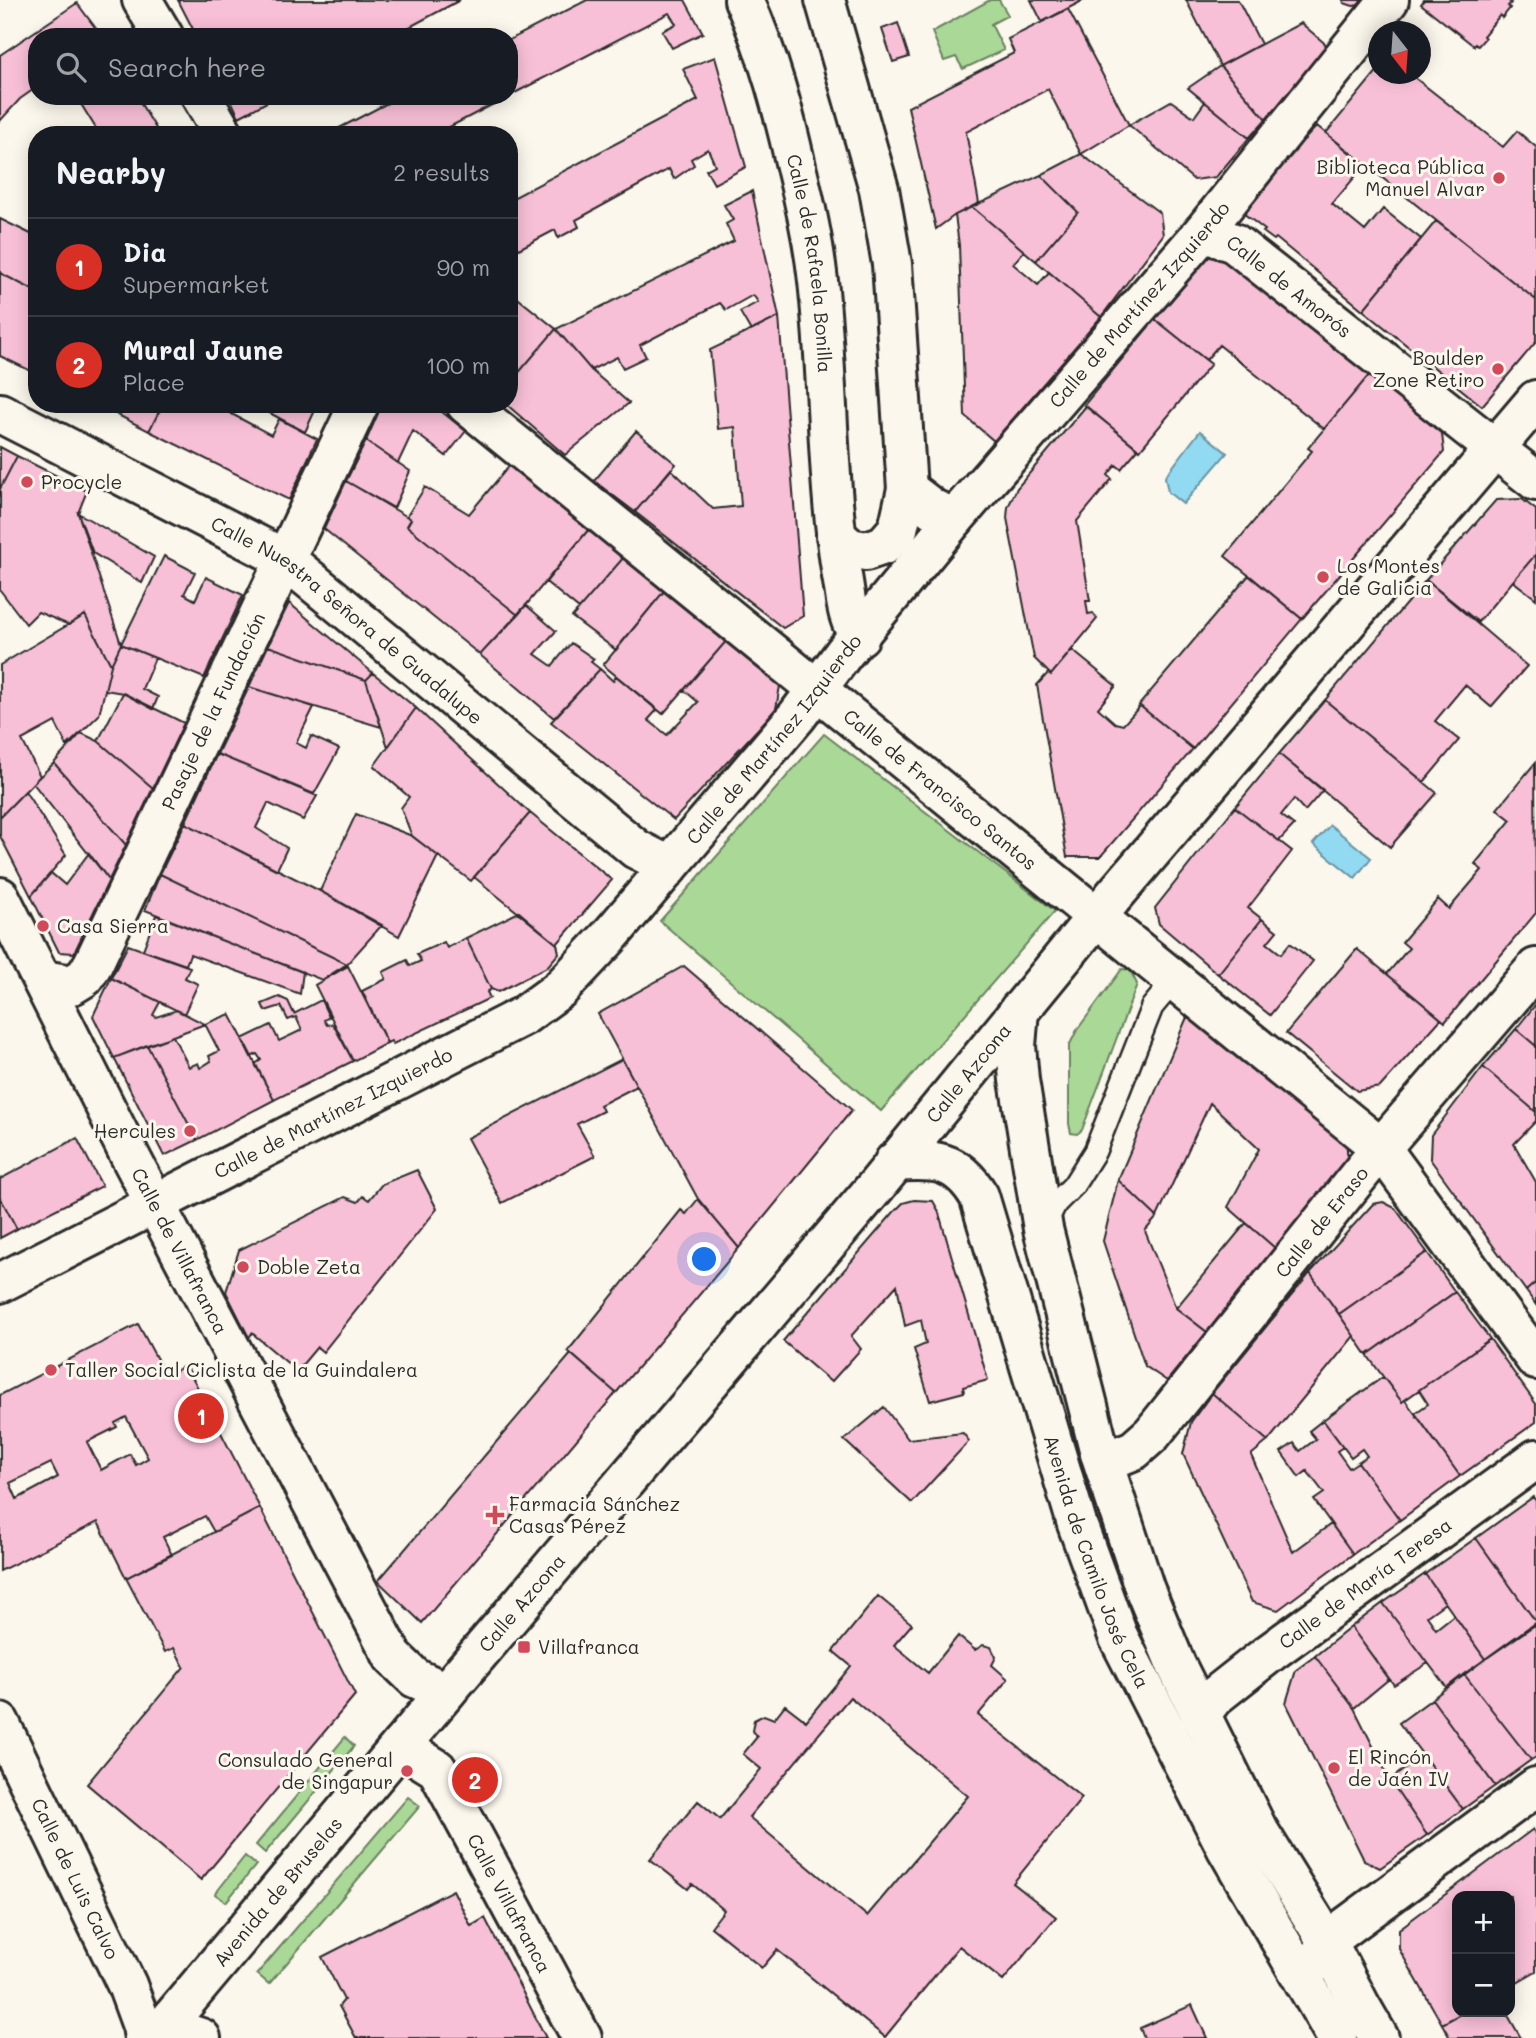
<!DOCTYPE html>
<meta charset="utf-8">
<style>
body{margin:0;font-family:Mali,sans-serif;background:#20242c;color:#f1f3f6}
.controls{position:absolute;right:21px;bottom:21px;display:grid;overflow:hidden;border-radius:14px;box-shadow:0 4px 18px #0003}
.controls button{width:63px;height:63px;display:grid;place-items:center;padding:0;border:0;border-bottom:2px solid #363941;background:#171b24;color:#f1f3f6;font:35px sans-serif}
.compass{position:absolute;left:1368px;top:21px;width:63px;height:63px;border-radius:50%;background:#171b24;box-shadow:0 4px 18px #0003;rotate:163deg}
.you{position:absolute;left:705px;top:1260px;width:24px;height:24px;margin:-18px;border:5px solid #fff;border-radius:50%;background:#1a73e8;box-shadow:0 0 0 10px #1a73e833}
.badge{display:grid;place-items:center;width:46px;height:46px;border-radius:50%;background:#d93025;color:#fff;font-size:23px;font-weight:700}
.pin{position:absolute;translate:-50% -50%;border:4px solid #fff;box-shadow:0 2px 7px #0006}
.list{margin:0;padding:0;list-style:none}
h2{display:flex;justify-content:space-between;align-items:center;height:91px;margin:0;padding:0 28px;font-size:30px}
h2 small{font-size:23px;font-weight:400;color:#9ea1a6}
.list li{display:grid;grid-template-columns:46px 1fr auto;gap:21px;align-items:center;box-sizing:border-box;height:98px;padding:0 28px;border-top:2px solid #363941}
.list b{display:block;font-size:26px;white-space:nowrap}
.list p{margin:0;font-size:23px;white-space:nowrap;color:#9ea1a6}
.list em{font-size:23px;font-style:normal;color:#9ea1a6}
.icon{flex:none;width:38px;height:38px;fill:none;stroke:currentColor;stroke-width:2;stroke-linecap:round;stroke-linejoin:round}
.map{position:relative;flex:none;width:1536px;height:2038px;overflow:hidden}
.search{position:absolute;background:#171b24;box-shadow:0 4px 18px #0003;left:28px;top:28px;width:490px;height:77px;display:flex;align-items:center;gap:18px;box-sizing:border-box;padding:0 24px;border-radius:28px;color:#9ea1a6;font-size:26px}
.panel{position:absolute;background:#171b24;box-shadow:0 4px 18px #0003;left:28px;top:126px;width:490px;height:287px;border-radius:28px}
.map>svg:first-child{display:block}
</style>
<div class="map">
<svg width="1536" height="2038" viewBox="0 0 1536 2038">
<rect width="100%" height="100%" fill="#fbf7ec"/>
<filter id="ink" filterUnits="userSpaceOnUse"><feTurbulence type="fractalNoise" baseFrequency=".0143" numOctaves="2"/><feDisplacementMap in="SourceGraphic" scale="14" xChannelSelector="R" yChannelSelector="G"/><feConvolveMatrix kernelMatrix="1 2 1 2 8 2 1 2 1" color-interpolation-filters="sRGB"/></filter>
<g filter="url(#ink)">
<path fill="#aad897" stroke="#6a8261" stroke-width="2" d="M990 0H999L1008 15 991 24 1004 50 963 69 956 57 944 61 932 32Z
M824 734 1055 911 881 1111 660 921Z
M1122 969 1130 970 1137 984 1082 1130 1077 1134 1071 1133 1069 1124V1046L1077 1030Z
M345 1737 354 1746 265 1853 256 1845Z
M408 1797 420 1806 269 1984 257 1974Z
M245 1856 256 1865 226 1902 215 1894Z"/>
<path fill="#91daf2" stroke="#6894a2" stroke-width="2" d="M1200 431 1227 453 1183 504 1168 492 1165 477Z
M1330 825 1371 858 1355 878 1313 844Z"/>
<path fill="#f8c0d7" stroke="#2b2b2b" stroke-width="2" fill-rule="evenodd" d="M178 0H460L391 37H197Z
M587 0H685L703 33 672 48 662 31 676 24 669 13 509 96V40Z
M1031 0H1084L1042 22Z
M1186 0H1238L1261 44 1220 66Z
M1343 0H1366L1359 5 1353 6 1344 3Z
M1424 0H1508L1511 3 1508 6 1510 8 1502 18 1500 15 1483 36 1485 38 1478 46 1475 44 1474 46 1421 4Z
M77 3 97 30 95 31 98 37H37V87L20 99 0 121V55Z
M1068 9 1129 125 1081 154 1048 89 966 132 979 203 955 215 936 229 908 107 1014 53 1008 39Z
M898 23 909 57 893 62 882 29Z
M1301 23 1329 47 1266 119 1220 66Z
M715 57 746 167 714 184 706 170 715 165 708 149 691 159 694 165 674 179 669 169 576 220 579 227 558 238 555 230 509 254V200L698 100 683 69Z
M1220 66 1266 119 1249 138 1188 88Z
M1378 70V74H1410L1503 147 1517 131 1536 147V300L1326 133Z
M76 96H136L160 135H100Z
M229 96H278L239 117Z
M401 96H509L434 135H326Z
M1171 101 1194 117 1205 102 1249 138 1216 177 1194 180 1129 125Z
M1317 126 1365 165 1332 204 1365 231 1383 209 1421 239 1363 310 1276 238 1274 240 1263 232 1265 230 1243 213 1281 163 1283 165 1296 150 1294 148 1303 137 1305 139Z
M1081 154 1160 213 1163 235 1101 317 1036 261 1078 212 1041 175Z
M1041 175 1078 212 1036 261 972 207Z
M752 191 779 317 751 331 740 312 758 302 753 295 726 310 720 303 640 345 646 357 623 368 617 357 591 370 556 329 734 241 726 224 733 220 724 205Z
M972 207 1024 251 1013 264 1038 285 1049 272 1101 317 994 441 965 416 959 245 955 215Z
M0 219 37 237V292L0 273Z
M1436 221 1536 300V342L1482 406 1363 310Z
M1214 249 1370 374 1324 429 1219 345 1206 360 1155 319Z
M0 273 37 292V374L0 356Z
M509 291 556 329 509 384Z
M779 317 803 616 783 628 635 512 671 469 713 509 741 506 735 427 718 429 710 350Z
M1155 319 1211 364 1140 450 1084 405Z
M556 329 591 370 629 403 565 455 506 404H509V384Z
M1370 374 1442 434 1444 452 1302 619 1225 556 1312 451 1308 448Z
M97 404H116L112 412Z
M116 404H163L149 431 112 412Z
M163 404H213L271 435 279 419 317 439 289 500 149 431Z
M253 404H318L305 432Z
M382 404H432L466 431 446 456 413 431 398 463 366 441Z
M1086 406 1138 449 1121 469 1116 465 1108 475 1112 479 1077 521 1090 601H1086L1088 614 1093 613 1097 619 1051 675 1034 658 1007 518 1008 507 1017 488Z
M636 431 676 464 635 512 594 481Z
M366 441 410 471 394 508 346 481Z
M0 447 17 456 0 489Z
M17 456 87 491 78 513 121 644 111 665 85 615 69 625 38 612 26 624 0 590V489Z
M509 466 589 529 518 615 407 526 411 519 407 516 425 487 469 514Z
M346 481 411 519 407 526 518 615 480 655 324 529Z
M1522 499 1536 510V554L1478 622 1426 580 1496 500Z
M78 513 154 557 142 583 93 553Z
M589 529 624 557 579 609 546 582Z
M1536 554V599L1513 581Z
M164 556 195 572 184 594 195 600 206 577 243 595 204 678 121 644Z
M624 557 665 590 616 650 572 617Z
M1249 575 1302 619 1193 749 1139 705Z
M1426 580 1527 666 1491 707 1465 685 1435 721 1459 740 1424 782 1325 700Z
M665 590 728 639 663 714 603 665Z
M289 603 373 673 366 680 268 646Z
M526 605 556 631 535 654 552 666 571 643 594 659 591 662 600 669 554 718 480 655Z
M85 615 111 665 99 715 67 746 55 722 22 740 40 776 0 817V665Z
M728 639 781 680 776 709 674 820 551 722 600 669 613 681 616 676 657 710 648 720 667 735 698 702 684 690Z
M121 644 155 658 142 689 158 697 153 709 123 693 105 690 111 665Z
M268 646 366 680 381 727 249 687Z
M1072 650 1116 686 1098 708 1115 723 1123 725 1140 706 1193 749 1100 857H1067L1037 685 1048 673 1051 675Z
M373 673 416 708 388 747 366 680Z
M249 687 314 707 296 743 306 748 311 736 339 749 314 794 217 754Z
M123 693 184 723 153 788 98 741Z
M1325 700 1437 793 1390 847 1279 754Z
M416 708 530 813 471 881 412 836 401 808 409 797 374 766Z
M81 733 98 741 153 788 126 845 54 763Z
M217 754 317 796 303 820 268 803 256 828 287 848 277 870 185 823Z
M1279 754 1323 790 1305 811 1294 799 1281 815 1294 825 1279 841 1235 807Z
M54 763 126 845 109 880 33 783Z
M1535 763 1536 913 1445 1022 1387 974 1409 948 1402 942 1438 899 1449 909 1482 870 1475 864 1511 820 1497 809Z
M25 791 66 855 31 896 0 836V817Z
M1235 807 1292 851 1248 908 1262 919 1218 974 1159 924 1155 908Z
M530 813 612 880 557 944 474 877Z
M356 814 412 836 438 856 399 936 320 891Z
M185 823 320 891 382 925 347 964 160 874Z
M89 853 109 880 74 953 59 952 31 896 51 873 65 885Z
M160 874 347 964 322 980 145 910Z
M519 912 557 944 559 953 547 967 498 992 491 989 466 938Z
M156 915 303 972 300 994 190 954 186 965 143 950Z
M1262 919 1277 931 1267 943 1281 954 1290 943 1313 961 1270 1015 1218 974Z
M466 938 491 989 487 992 490 998 393 1044 391 1041 387 1043 362 991 386 979 383 972 407 960 410 966 421 961 417 954 444 942 447 948Z
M128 945 190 967 185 978 198 984 184 1014 111 978Z
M1357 949 1441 1019 1380 1087 1357 1091 1286 1033Z
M348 966 387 1043 353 1061 315 985Z
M684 966 852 1110 739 1248 698 1199 598 1014Z
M111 978 160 1002 153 1015 156 1017 177 1010 205 1024 114 1058 93 1016Z
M279 997 288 1001 294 1014 321 1000 329 1017 324 1020 327 1025 333 1024 353 1061 274 1100 255 1064 261 1060 257 1054 251 1057 242 1039 271 1025 279 1041 302 1030 296 1017 288 1020 281 1006 265 1011 262 1004Z
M1536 1004V1046L1516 1029Z
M230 1014 274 1100 197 1140 147 1045 173 1036 189 1067 198 1063 200 1068 211 1061 209 1056 219 1051 205 1024Z
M1187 1017 1346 1138 1348 1163 1275 1248 1228 1207 1259 1149 1210 1103 1157 1217 1118 1180Z
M1516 1029 1536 1046V1112L1483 1067Z
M147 1045 197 1140 164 1156 114 1058Z
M622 1059 637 1086 600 1105 603 1111 577 1124 595 1156 502 1203 467 1138Z
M1483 1067 1536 1112V1121L1514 1144 1536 1182V1282L1526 1291 1430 1159 1431 1135Z
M77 1138 102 1186 17 1229 0 1197V1179Z
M417 1170 437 1209 323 1352 317 1347 297 1371 252 1333 249 1338 226 1292 239 1250 345 1197 358 1202 363 1196 369 1200 382 1184Z
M1118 1180 1157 1217 1145 1231 1176 1308 1207 1332 1167 1381 1145 1366 1103 1241Z
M0 1197 17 1229 0 1238Z
M698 1199 739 1248 616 1393 568 1351 681 1210 686 1214Z
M914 1200 933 1201 938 1210 988 1380 963 1387 964 1392 930 1401 914 1349 926 1344 921 1320 905 1326 897 1285 851 1336 861 1349 831 1382 783 1341 894 1212 903 1203Z
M1383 1202 1395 1208 1427 1252 1339 1314 1310 1273 1373 1204Z
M1246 1223 1275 1248 1207 1332 1176 1308Z
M1427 1252 1455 1292 1367 1355 1339 1314Z
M1310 1273 1354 1336 1268 1441 1212 1393Z
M1536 1282V1305L1526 1291Z
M1455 1292 1490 1339 1402 1402 1367 1355Z
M138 1324 166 1376 186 1365 260 1508 214 1532 205 1516 163 1537 172 1555 126 1578 98 1522 0 1571V1395ZM126 1417 148 1458 136 1465 130 1454 101 1470 87 1442 117 1427 115 1423ZM51 1463 58 1477 17 1499 10 1483Z
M1490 1339 1536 1404V1422L1460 1476 1415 1413 1428 1404 1419 1390Z
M571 1354 616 1393 422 1623 378 1581Z
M1383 1377 1402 1402 1405 1400 1460 1476 1400 1520 1358 1462 1367 1456 1362 1449 1351 1457 1323 1420Z
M1212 1393 1268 1441 1251 1455 1293 1552 1331 1524 1353 1554 1278 1610 1252 1602 1183 1454 1191 1422Z
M884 1407 908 1439 963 1433 969 1441 912 1503 844 1440Z
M1323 1420 1343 1447 1337 1451 1349 1468 1358 1462 1400 1520 1353 1554 1314 1500 1324 1493 1307 1471 1299 1477 1281 1452 1294 1443 1300 1451 1316 1439 1309 1431Z
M1533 1497 1536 1501V1622L1476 1538Z
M260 1508 355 1695 201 1880 87 1784 184 1667 174 1648 165 1652 126 1578Z
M1476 1538 1536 1622 1485 1659 1425 1574Z
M1425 1574 1445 1603 1427 1616 1436 1629 1454 1615 1485 1659 1447 1688 1383 1603Z
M878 1596 912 1624 894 1645 928 1673 958 1636 975 1650 983 1645 991 1647 996 1657 992 1665 1008 1679 978 1715 1082 1798 1013 1883 1056 1917 1003 1981 959 1946 885 2037 777 1950 762 1968 711 1927 724 1910 692 1884 688 1889 650 1859 698 1801 720 1819 761 1769 743 1754 757 1737 752 1731 754 1720 764 1715 774 1719 785 1705 806 1721 851 1666 833 1651ZM850 1697 968 1796 867 1916 749 1817Z
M1383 1603 1428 1663 1394 1685 1351 1627Z
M1536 1624V1757L1531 1760 1464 1674Z
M1351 1627 1389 1679 1354 1708 1315 1656Z
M1315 1656 1354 1708 1390 1780 1427 1835 1380 1868 1364 1860 1286 1703 1296 1670Z
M1464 1674 1531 1760 1495 1786 1432 1699Z
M1432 1699 1495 1786 1463 1809 1399 1723Z
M1423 1755 1463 1809 1427 1835 1390 1780Z
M1533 1829 1536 1837V1971L1510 1986V1896H1457V2012H1464L1442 2024 1399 1949V1929Z
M453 1890 471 1926 485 1918 546 2038H356L339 2006 344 2000 322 1957Z
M1192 2005 1207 2038H1144L1140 2028Z
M1464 2012H1506L1521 2038H1450L1442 2024Z"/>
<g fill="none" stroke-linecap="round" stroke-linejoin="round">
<g stroke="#2b2b2b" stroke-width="26">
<path id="lane" d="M1045 1224 1056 1203 1073 1186 1095 1151 1152 1007 1162 995 1178 984"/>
</g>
<g stroke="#2b2b2b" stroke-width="44">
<g id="street">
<path d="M142 0 164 37"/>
<path id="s1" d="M744 0C769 55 784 113 797 171 806 207 814 244 818 281 829 379 826 478 842 576 846 596 846 620 860 636"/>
<path d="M825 0 879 189 892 264 907 489 933 509 955 518"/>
<path d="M201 96 224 135"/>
<path id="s2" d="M1203 232 1234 243 1536 481"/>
<path id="s3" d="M466 404 1381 1148 1536 1360"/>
<path id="s4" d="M0 413 285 559 636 849 669 866"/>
<path d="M836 536 850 548 866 551 884 545 898 529 907 489"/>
<path id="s5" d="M0 897 132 1160 393 1657 415 1678 446 1692"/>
<path id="s6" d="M43 980 72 985 85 977 93 964 359 404"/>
<path d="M1019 1010 1016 1046 1019 1080 1043 1229 1100 1453 1145 1590 1176 1665 1257 1828 1327 1941 1360 2005 1379 2038"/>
<path id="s7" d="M894 1162C934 1159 957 1159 979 1196L1077 1524 1118 1636 1227 1849 1337 2038"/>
<path id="s8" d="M1100 1453 1114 1458 1134 1450 1152 1434 1381 1148 1536 968"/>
<path id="s9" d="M1200 1715 1214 1697 1271 1652 1536 1459"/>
<path id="s10" d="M0 1723 127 1985 142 2026 144 2038"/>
<path id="s11" d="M400 1746 437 1769 582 2038"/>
<path d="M1316 1963 1327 1941 1536 1787"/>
<path d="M165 2026 201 2038"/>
</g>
</g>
<g stroke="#2b2b2b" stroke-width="44">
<g id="secondary">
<path id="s12" d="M0 1283 523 1016 560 989 608 938 797 716 844 653 955 518 1203 232 1389 0"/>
<path id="s13" d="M155 2038 400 1746 877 1185 1096 917 1536 400"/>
</g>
</g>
<use href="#lane" stroke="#fbf7ec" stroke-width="21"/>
<use href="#street" stroke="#fbf7ec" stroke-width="38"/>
<use href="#secondary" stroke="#fbf7ec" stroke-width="38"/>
</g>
</g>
<g fill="#d1495b" stroke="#fbf7ec" stroke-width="2.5">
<circle cx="1499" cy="178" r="7"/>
<circle cx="1498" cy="369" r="7"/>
<circle cx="27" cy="482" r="7"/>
<circle cx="1323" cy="577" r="7"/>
<circle cx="43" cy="926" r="7"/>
<circle cx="190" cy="1131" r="7"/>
<circle cx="243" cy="1267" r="7"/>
<circle cx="51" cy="1370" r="7"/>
<path d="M491.5 1504.5h7v7h7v7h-7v7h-7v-7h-7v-7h7z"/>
<rect x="517" y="1640" width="14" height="14" rx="3.5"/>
<circle cx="1334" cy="1768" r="7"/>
<circle cx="407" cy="1771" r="7"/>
</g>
<g text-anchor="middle" stroke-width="6" stroke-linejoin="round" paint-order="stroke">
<g font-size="19" fill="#2b2b2b" stroke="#fbf7ec" text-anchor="start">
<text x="1485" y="174" text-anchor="end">Biblioteca Pública<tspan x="1485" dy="22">Manuel Alvar</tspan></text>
<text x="1484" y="365" text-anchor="end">Boulder<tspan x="1484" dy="22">Zone Retiro</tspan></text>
<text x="41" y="489">Procycle</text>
<text x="1337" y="573">Los Montes<tspan x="1337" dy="22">de Galicia</tspan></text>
<text x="57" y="933">Casa Sierra</text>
<text x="176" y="1138" text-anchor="end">Hercules</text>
<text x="257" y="1274">Doble Zeta</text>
<text x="65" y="1377">Taller Social Ciclista de la Guindalera</text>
<text x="509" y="1511">Farmacia Sánchez<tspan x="509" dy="22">Casas Pérez</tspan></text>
<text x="538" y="1654">Villafranca</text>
<text x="1348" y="1764">El Rincón<tspan x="1348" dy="22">de Jaén IV</tspan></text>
<text x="393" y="1767" text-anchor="end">Consulado General<tspan x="393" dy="22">de Singapur</tspan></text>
</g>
<g font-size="19" fill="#2b2b2b" stroke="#fbf7ec">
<text dy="7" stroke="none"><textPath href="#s1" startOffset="273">Calle de Rafaela Bonilla</textPath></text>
<text dy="7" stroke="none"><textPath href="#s2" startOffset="103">Calle de Amorós</textPath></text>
<text dy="7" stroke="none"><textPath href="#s12" startOffset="1530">Calle de Martínez Izquierdo</textPath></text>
<text dy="7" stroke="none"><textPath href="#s4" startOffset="406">Calle Nuestra Señora de Guadalupe</textPath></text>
<text dy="7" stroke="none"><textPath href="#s6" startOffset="340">Pasaje de la Fundación</textPath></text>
<text dy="7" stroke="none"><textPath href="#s12" startOffset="962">Calle de Martínez Izquierdo</textPath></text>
<text dy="7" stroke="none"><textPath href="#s3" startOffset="611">Calle de Francisco Santos</textPath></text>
<text dy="7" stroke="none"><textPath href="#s13" startOffset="1262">Calle Azcona</textPath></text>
<text dy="7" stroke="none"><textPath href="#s12" startOffset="374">Calle de Martínez Izquierdo</textPath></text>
<text dy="7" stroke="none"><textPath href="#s8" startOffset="332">Calle de Eraso</textPath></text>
<text dy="7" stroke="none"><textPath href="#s5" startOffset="397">Calle de Villafranca</textPath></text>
<text dy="7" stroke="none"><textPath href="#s7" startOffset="483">Avenida de Camilo José Cela</textPath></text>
<text dy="7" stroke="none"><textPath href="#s9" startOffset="212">Calle de María Teresa</textPath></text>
<text dy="7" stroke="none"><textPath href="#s13" startOffset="569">Calle Azcona</textPath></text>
<text dy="7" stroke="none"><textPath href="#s10" startOffset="173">Calle de Luis Calvo</textPath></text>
<text dy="7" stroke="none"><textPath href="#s13" startOffset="191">Avenida de Bruselas</textPath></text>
<text dy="7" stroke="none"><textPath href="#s11" startOffset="196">Calle Villafranca</textPath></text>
</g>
</g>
</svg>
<div class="controls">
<button>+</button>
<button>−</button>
</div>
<svg class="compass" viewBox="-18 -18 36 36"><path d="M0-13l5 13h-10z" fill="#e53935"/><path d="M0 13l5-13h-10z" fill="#9ea1a6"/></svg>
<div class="you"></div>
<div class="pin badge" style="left:201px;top:1416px">1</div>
<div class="pin badge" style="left:475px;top:1780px">2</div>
<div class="search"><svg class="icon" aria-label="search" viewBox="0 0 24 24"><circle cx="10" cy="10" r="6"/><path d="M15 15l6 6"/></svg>Search here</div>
<section class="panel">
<h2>Nearby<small>2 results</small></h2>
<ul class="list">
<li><span class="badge">1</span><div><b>Dia</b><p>Supermarket</p></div><em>90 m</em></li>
<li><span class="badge">2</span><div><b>Mural Jaune</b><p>Place</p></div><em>100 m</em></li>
</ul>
</section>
</div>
